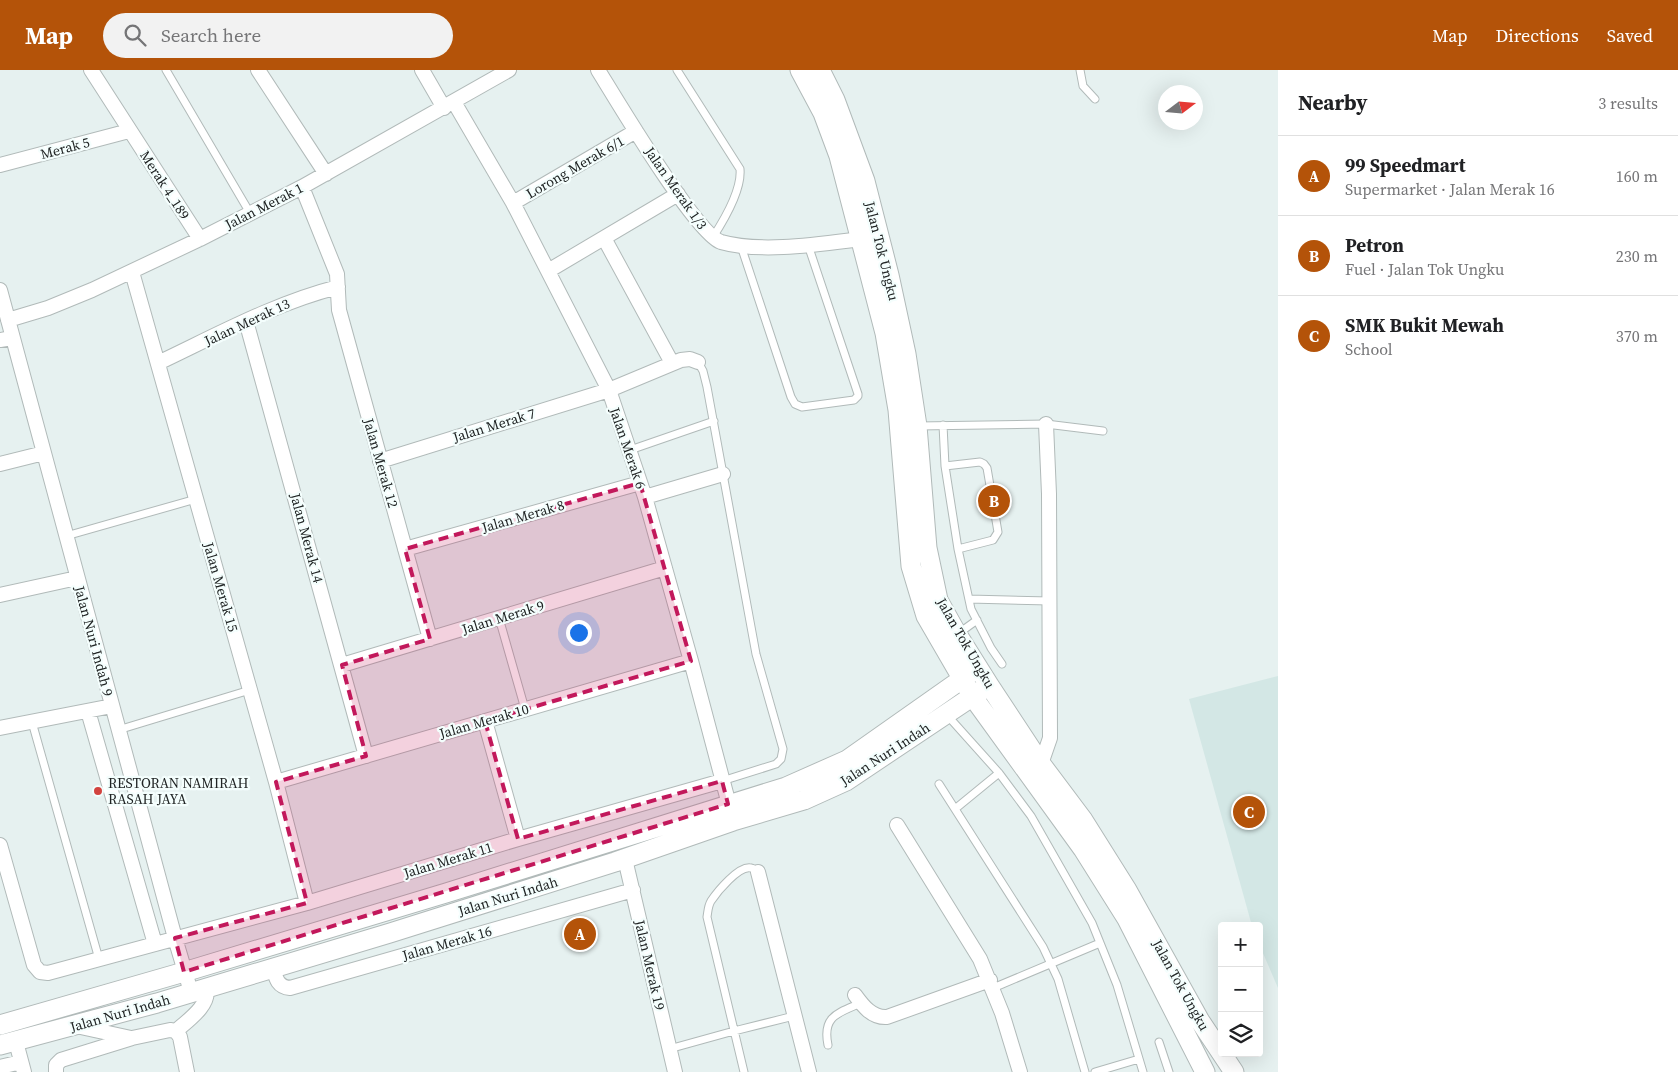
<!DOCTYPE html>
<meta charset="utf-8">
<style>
body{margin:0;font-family:"Source Serif 4",serif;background:#f2f2f2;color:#202124}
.controls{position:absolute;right:15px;bottom:15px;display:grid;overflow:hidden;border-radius:5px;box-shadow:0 5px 20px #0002}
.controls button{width:45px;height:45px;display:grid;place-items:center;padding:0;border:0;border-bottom:1px solid #e0e0e0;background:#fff;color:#202124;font:25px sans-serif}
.compass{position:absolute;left:1158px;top:15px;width:45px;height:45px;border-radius:50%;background:#fff;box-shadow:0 5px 20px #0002;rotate:74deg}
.you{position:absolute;left:578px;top:562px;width:18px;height:18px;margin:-12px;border:4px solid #fff;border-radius:50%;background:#1a73e8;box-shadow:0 0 0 8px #1a73e833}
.badge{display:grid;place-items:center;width:32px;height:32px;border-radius:50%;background:#b45309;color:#fff;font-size:16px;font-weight:700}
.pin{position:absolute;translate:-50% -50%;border:2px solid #fff;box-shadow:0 1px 5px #0006}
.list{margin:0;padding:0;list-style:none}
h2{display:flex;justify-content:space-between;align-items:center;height:65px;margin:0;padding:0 20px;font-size:21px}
h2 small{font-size:16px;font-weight:400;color:#757577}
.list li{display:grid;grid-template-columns:32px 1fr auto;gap:15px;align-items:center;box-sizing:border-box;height:80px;padding:0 20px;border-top:1px solid #e0e0e0}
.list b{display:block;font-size:19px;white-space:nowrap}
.list p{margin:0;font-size:16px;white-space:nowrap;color:#757577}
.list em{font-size:16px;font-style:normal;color:#757577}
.icon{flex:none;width:28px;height:28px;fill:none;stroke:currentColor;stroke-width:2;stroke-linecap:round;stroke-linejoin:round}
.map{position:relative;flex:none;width:1278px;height:1002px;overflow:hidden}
header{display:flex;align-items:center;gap:30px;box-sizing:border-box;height:70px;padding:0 25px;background:#b45309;color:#fff}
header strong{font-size:24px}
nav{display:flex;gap:28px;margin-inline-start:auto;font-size:18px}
.search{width:350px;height:45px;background:#f2f2f2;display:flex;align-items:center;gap:12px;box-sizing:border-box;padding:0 18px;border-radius:28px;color:#757577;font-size:19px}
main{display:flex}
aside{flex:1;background:#fff}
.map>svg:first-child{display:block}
</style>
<header>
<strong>Map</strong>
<div class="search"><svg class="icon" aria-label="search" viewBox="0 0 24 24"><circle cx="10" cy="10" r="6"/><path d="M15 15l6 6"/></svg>Search here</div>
<nav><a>Map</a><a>Directions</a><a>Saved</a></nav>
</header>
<main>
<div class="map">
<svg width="1278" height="1002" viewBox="0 0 1278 1002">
<rect width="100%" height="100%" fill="#e6f1f0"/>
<path fill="#d3e7e5" d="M1278 606V918L1259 874V856H1252L1189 629Z"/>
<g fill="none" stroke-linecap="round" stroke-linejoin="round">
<g stroke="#b1bab9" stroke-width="9">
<path id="service" d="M166 0 250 143
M677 0 740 99C742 120 724 150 713 167
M1080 0 1083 16 1095 29
M741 176 791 327 795 334 802 337 854 330 858 326V324L808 175
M698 292 703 301 707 317 756 584 783 679 781 689 776 694 722 711
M943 355 945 396 958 479 971 539 991 578 1002 594
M918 356 1046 354 1103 361
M630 380 714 351
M945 396 980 392 984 394 987 398 998 462 993 470 958 479
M66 466 196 429
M969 529 1050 531
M499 548 525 639
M959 563 977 550
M947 645 999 703 1031 746 1092 853 1117 915 1143 1002
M32 652 99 889
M118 660 250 620
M939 714 1043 877 1058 909 1085 1002
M955 739 999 703
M993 918 1100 873
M1159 972 1169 1002
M828 975C822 946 838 943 861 933
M669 979 734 961 794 946
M744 1002 707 847C708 841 708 836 711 831 717 822 739 795 751 798 754 798 756 801 758 802
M1095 1002 1139 989"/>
</g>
<g stroke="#b1bab9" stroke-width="16">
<path id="minor" d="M91 0 200 169
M258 0 326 104
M422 0 444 38
M598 0C616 29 696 164 721 172 763 184 826 173 869 168
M454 32 513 133 609 320 645 427 691 591 731 742
M0 95 129 61
M302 117 337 204 339 240 430 569
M513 133 636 61
M604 168 672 293
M548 201 678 124
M132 202 276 712 307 833
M0 220 175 868 191 922
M8 250 48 238 92 220 200 169 302 117 509 0
M246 251 366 686
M0 270 12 268
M158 293C217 265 275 233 338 217
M380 391 609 320 681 290 690 289 698 292
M0 394 44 383
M645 427 723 404
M405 479 640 413
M0 525 77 508
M342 595 665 498
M88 641 155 874
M485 651 518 769
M0 658 112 636
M1041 694 1050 668 1049 424 1046 354
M276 712 691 591
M897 755 980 889 1002 943 1020 1002
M0 775 34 895 40 902 48 903 307 833 518 769 722 711
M625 789 675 1002
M758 802 809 1002
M273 898C276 909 278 917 290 918L633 820
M855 925C863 936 872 948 887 947L990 910
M76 956 131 968
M176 961C187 951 211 935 206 918
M16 972 24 1002
M0 997 21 992
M56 1002V995L61 990 132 968 170 960 176 961 180 967 187 1002"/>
</g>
<g stroke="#b1bab9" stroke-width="21">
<path id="secondary" d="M800 0 823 43 839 86 885 263 898 340 911 496 926 546 973 627 1083 779 1127 849 1205 1002
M820 0 835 30 865 111 889 205 906 284 917 356 927 478 938 530 957 564 989 615 1041 694 1083 750 1127 820 1200 951 1234 1002
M0 955 184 902 446 823 786 717 847 690 972 602
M0 975 157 933 390 863 615 792 733 751 804 730 846 711 982 620"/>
</g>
<use href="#service" stroke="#fff" stroke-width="7"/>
<use href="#minor" stroke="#fff" stroke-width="14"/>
<use href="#secondary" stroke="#fff" stroke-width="19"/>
</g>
<path fill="#c2185b" fill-opacity="0.2" stroke="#c2185b" stroke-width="4" stroke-dasharray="10 6" stroke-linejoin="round" d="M640 413 691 591 485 651 518 769 722 711 728 734 184 902 175 868 307 833 276 712 366 686 342 595 430 569 405 479Z"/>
<circle fill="#d2433f" stroke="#f4fefd" stroke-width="2" cx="98" cy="721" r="5"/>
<g text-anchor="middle" stroke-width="4.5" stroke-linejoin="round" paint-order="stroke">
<g font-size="14" fill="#202424" stroke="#f4fefd">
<text transform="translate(65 78) rotate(-15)" y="5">Merak 5</text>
<text transform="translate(575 97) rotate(-30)" y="5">Lorong Merak 6/1</text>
<text transform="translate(165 115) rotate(57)" y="5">Merak 4_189</text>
<text transform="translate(676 118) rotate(55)" y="5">Jalan Merak 1/3</text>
<text transform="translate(264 136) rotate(-27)" y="5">Jalan Merak 1</text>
<text transform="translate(882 181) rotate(76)" y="5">Jalan Tok Ungku</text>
<text transform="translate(247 252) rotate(-25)" y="5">Jalan Merak 13</text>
<text transform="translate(494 355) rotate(-17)" y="5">Jalan Merak 7</text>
<text transform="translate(628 378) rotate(71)" y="5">Jalan Merak 6</text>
<text transform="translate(381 393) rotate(74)" y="5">Jalan Merak 12</text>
<text transform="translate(523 446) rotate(-16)" y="5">Jalan Merak 8</text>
<text transform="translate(307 468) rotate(75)" y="5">Jalan Merak 14</text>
<text transform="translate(221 517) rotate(74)" y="5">Jalan Merak 15</text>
<text transform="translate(503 547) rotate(-17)" y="5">Jalan Merak 9</text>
<text transform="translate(94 571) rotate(75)" y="5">Jalan Nuri Indah 9</text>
<text transform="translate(966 573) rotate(60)" y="5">Jalan Tok Ungku</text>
<text transform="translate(484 651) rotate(-16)" y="5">Jalan Merak 10</text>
<text transform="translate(885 684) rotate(-33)" y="5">Jalan Nuri Indah</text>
<text transform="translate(448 790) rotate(-17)" y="5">Jalan Merak 11</text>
<text transform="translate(508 826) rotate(-17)" y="5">Jalan Nuri Indah</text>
<text transform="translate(447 873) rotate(-16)" y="5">Jalan Merak 16</text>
<text transform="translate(650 895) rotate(77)" y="5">Jalan Merak 19</text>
<text transform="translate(1181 915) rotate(61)" y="5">Jalan Tok Ungku</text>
<text transform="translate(120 943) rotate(-16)" y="5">Jalan Nuri Indah</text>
</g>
<g font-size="14" fill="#202424" stroke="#f4fefd" text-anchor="start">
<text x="108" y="718">RESTORAN NAMIRAH<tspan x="108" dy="16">RASAH JAYA</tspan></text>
</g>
</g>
</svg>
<div class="controls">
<button>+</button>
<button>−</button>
<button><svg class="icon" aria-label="layers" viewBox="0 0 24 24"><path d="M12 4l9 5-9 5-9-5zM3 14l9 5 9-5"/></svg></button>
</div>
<svg class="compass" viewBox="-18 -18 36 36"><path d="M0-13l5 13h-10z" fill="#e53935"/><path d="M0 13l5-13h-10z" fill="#757577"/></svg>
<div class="you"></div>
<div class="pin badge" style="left:580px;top:864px">A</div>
<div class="pin badge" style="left:994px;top:431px">B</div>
<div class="pin badge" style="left:1249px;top:742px">C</div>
</div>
<aside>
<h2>Nearby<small>3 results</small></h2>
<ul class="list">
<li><span class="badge">A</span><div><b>99 Speedmart</b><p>Supermarket · Jalan Merak 16</p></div><em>160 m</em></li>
<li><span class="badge">B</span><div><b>Petron</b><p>Fuel · Jalan Tok Ungku</p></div><em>230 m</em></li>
<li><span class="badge">C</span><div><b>SMK Bukit Mewah</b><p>School</p></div><em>370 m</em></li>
</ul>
</aside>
</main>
